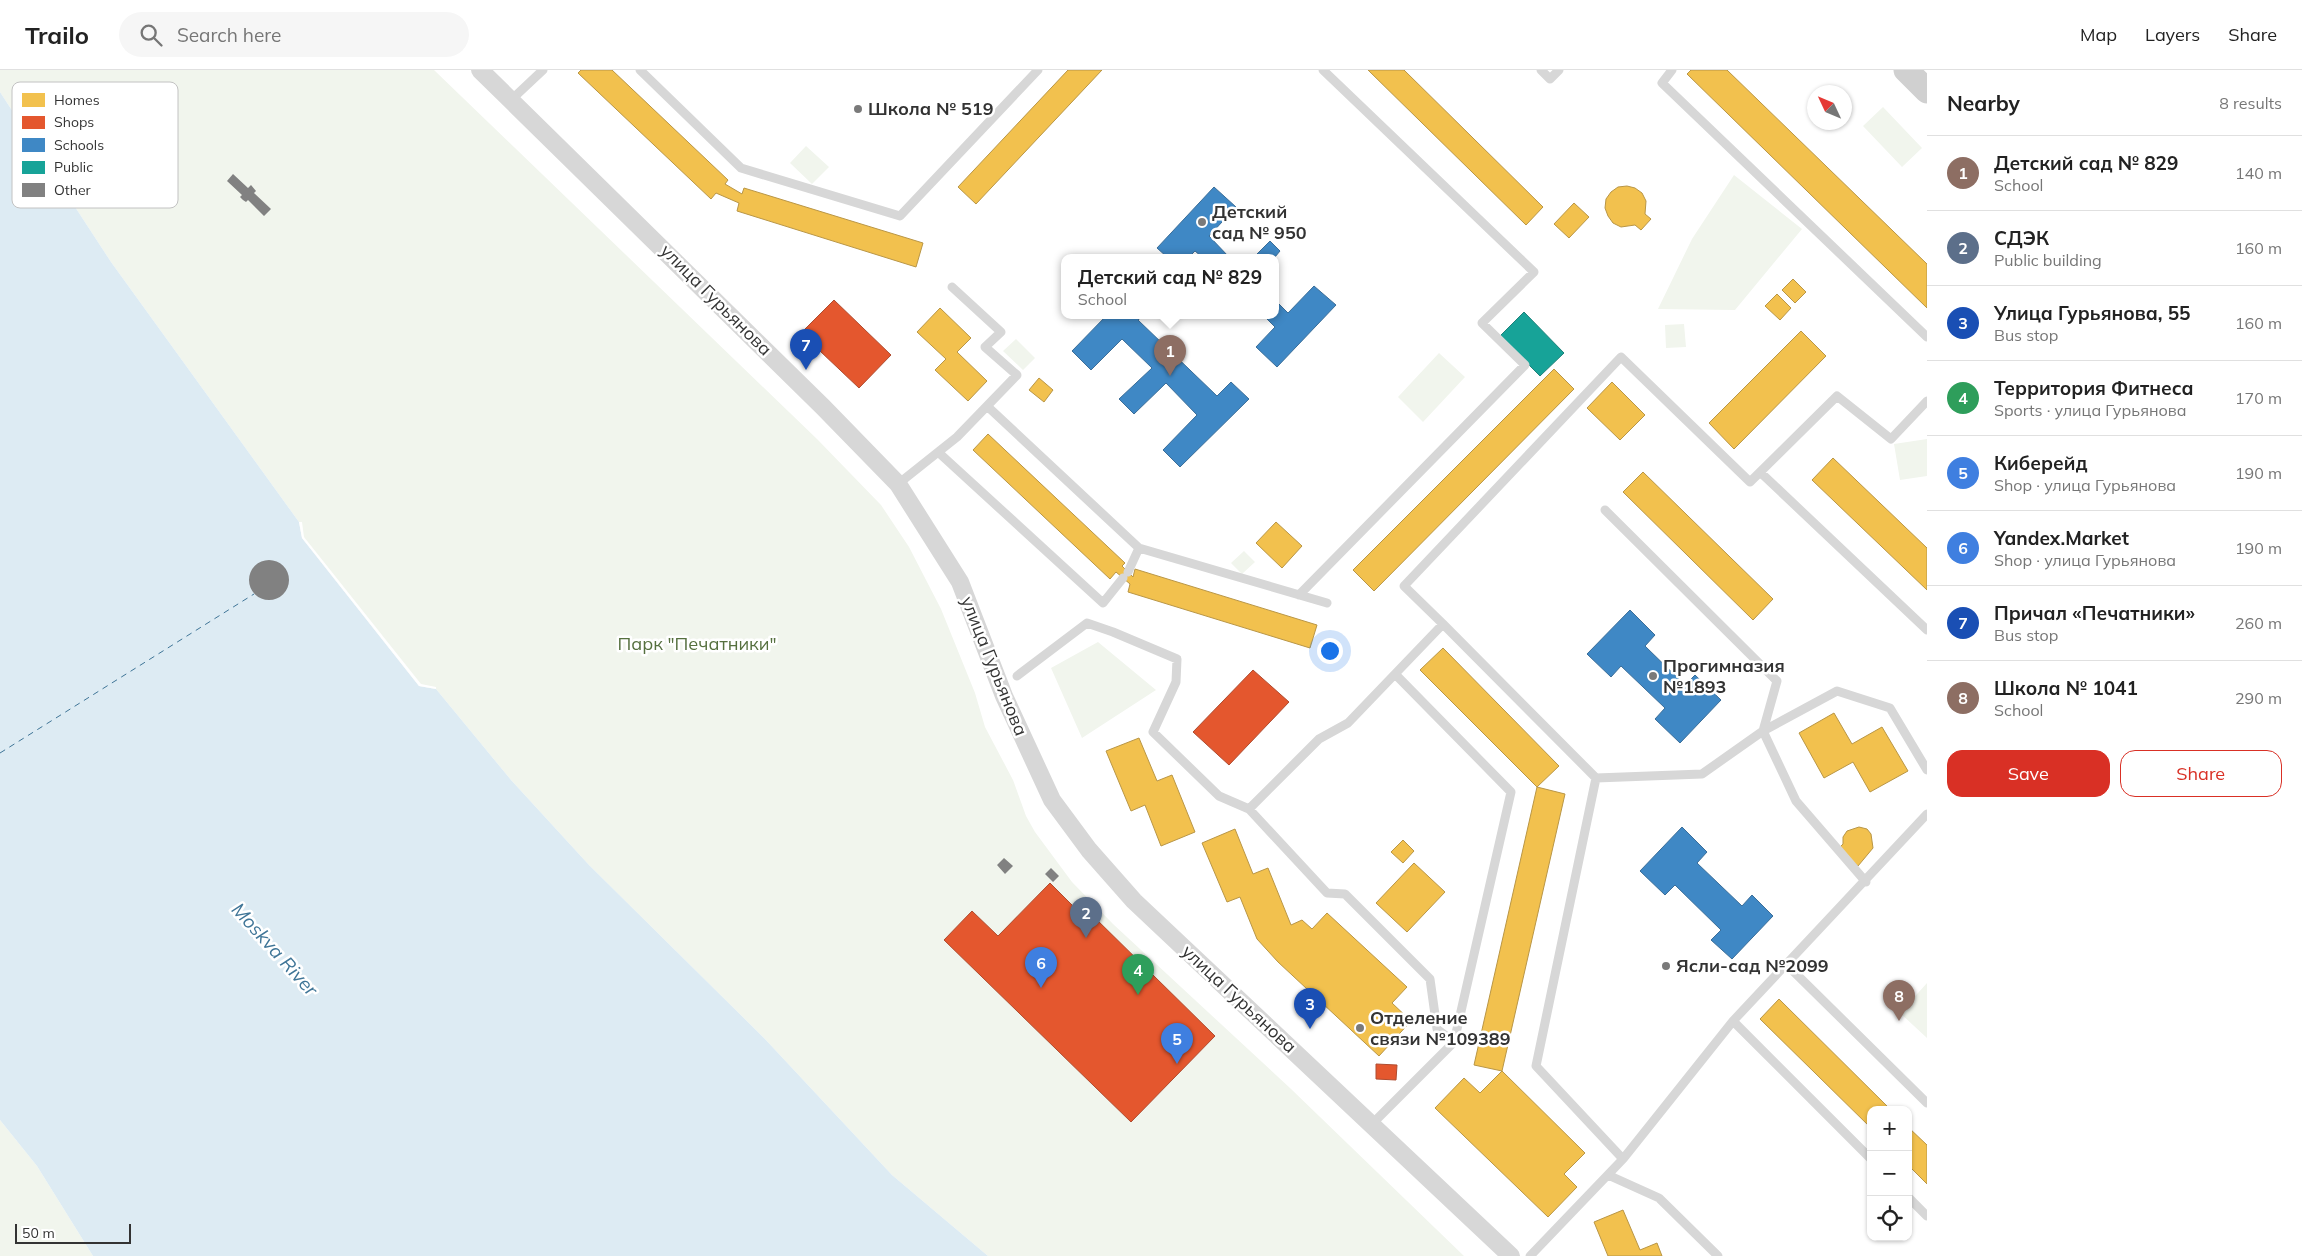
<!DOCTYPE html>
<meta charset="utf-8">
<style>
body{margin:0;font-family:Mulish,sans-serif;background:#f6f6f6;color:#222}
.controls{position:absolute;right:15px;bottom:15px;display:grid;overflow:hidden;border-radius:10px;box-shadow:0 1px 4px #0004}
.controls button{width:45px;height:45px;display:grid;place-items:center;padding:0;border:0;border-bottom:1px solid #e0e0e0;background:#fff;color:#222;font:25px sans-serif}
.compass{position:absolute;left:1807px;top:15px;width:45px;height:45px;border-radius:50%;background:#fff;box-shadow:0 1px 4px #0004;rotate:314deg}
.scale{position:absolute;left:15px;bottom:12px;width:116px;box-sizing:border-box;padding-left:5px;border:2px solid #333;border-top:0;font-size:14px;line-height:18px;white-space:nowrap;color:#333;-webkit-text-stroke:4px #fff;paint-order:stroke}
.you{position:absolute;left:1329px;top:580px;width:18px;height:18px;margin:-12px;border:4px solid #fff;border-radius:50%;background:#1a73e8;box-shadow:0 0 0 8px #1a73e833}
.badge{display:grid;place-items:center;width:32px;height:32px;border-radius:50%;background:#d93025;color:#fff;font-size:16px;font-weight:700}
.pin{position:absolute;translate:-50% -41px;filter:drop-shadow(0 1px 2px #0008)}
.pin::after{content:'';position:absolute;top:26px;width:18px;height:15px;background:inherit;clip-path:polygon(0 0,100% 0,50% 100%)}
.popup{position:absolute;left:1061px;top:184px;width:218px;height:65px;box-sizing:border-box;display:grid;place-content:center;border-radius:10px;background:#fff;filter:drop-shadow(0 1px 4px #0005);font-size:16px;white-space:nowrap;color:#767676}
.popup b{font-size:19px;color:#222}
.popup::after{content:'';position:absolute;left:50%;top:100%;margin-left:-10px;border:10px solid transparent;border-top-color:#fff}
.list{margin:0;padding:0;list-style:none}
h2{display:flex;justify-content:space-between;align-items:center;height:65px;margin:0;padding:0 20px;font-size:21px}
h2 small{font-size:16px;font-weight:400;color:#767676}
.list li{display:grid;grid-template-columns:32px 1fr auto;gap:15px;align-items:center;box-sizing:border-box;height:75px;padding:0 20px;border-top:1px solid #e0e0e0}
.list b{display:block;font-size:19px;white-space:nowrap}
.list p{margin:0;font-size:16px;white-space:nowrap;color:#767676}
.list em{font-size:16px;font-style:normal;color:#767676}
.actions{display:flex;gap:10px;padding:15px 20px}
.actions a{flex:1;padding:11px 0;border:1px solid #d93025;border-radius:15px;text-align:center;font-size:18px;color:#d93025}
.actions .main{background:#d93025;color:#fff}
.icon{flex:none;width:28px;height:28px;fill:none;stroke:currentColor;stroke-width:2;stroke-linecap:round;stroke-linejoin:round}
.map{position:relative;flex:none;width:1927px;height:1186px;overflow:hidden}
header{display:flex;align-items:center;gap:30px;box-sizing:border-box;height:70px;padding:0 25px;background:#fff;border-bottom:1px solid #e0e0e0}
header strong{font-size:24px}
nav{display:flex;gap:28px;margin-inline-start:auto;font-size:18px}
.search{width:350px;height:45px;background:#f6f6f6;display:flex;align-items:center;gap:12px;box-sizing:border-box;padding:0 18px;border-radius:28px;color:#767676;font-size:19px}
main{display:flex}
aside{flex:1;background:#fff}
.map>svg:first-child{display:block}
</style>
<header>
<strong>Trailo</strong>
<div class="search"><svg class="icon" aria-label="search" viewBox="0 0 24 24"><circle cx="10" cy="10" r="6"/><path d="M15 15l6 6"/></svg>Search here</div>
<nav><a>Map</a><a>Layers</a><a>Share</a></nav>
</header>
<main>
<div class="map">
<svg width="1927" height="1186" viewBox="0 0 1927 1186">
<rect width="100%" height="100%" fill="#fff"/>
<path fill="#f1f5ed" d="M0 0H434L817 369 881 435 909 477 941 539 975 623 985 657 1013 710 1026 746 1035 762 1072 812 1113 854 1290 1018 1464 1186H988L892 1105 764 968 589 795 511 710 436 619 419 616 302 468 299 452 111 192 0 22Z
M1883 37 1922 78 1902 97 1863 56Z
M806 76 829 97 812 114 790 93Z
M1734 105 1802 159 1735 240 1658 239 1692 169Z
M1684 254 1686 277 1666 278 1665 255Z
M1016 269 1035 288 1023 300 1003 281Z
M1439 283 1465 307 1423 352 1398 327Z
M1927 369V406L1900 410 1894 374Z
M1244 481 1255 492 1242 504 1231 493Z
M1098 572 1156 620 1082 668 1051 598Z
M1927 913V968L1900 943Z
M0 1050 37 1096 93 1186H0Z"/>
<path fill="#ddebf3" d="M0 22 111 192 299 452 302 468 419 616 436 619 511 710 589 795 764 968 892 1105 988 1186H93L37 1096 0 1050Z"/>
<path fill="#fff" d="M299 452H302L304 467 421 614 436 617V619L419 616 302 468Z"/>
<path fill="#f2c14e" stroke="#b99646" d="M581 0H612L728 110 725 114 742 124 744 118 923 173 916 197 737 141 739 133 716 123 711 129 578 3Z
M1068 0H1102L976 134 958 117Z
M1368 0H1404L1543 137 1526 155Z
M1691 0H1727L1927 194V238L1687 4Z
M1627 116 1635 118 1642 123 1646 131 1645 144 1651 149 1641 160 1635 155 1621 157 1613 153 1608 146 1605 138 1606 129 1611 122 1618 117Z
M1574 133 1589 147 1569 168 1554 154Z
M1793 209 1806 222 1795 233 1782 220Z
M1777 224 1791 238 1780 250 1765 236Z
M940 238 971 268 957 282 987 311 968 331 935 300 946 289 917 262Z
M1801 261 1826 286 1734 379 1709 353Z
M1554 299 1574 319 1374 521 1353 500Z
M1039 308 1053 320 1044 332 1029 320Z
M1612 312 1645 345 1620 370 1587 338Z
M988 364 1125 493 1122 496 1133 507 1135 499 1317 555 1310 578 1128 522 1130 514 1116 502 1110 509 973 380Z
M1833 388 1927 478V520L1812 410Z
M1643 402 1773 529 1753 550 1623 422Z
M1276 452 1302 476 1282 498 1256 473Z
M1443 578 1559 696 1537 717 1420 600Z
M1834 643 1852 674 1882 657 1908 701 1870 722 1853 692 1824 708 1799 663Z
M1139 668 1157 711 1172 705 1195 762 1161 776 1145 735 1131 741 1106 681Z
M1537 717 1565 724 1502 1001 1474 995Z
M1859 757 1867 759 1871 764 1873 778 1858 796 1839 778 1843 774V767L1847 761Z
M1235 759 1253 804 1268 798 1291 855 1302 850 1312 859 1327 843 1407 917 1392 933 1411 951 1379 986 1278 892 1257 869 1240 827 1227 832 1202 773Z
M1403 770 1414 781 1403 793 1391 782Z
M1414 793 1445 822 1407 862 1376 833Z
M1779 929 1891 1040H1871V1058L1760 949Z
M1502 1001 1585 1083 1564 1104 1577 1117 1548 1147 1435 1038 1464 1008 1480 1023Z
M1908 1057 1927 1075V1114L1908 1095Z
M1623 1140 1640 1180 1657 1173 1662 1186H1608L1594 1152Z"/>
<path fill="#e4572e" stroke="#af4c30" d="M834 230 891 285 859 318 801 263Z
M1253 600 1289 632 1229 695 1193 662Z
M1050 813 1085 848 1090 843 1215 966 1131 1052 944 870 972 841 998 866Z
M1376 994 1397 995 1396 1010 1376 1009Z"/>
<path fill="#3f88c5" stroke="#3b6e99" d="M1214 117 1236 137 1209 166 1229 187H1202L1195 181 1189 187H1167L1157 178Z
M1270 171 1280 181 1275 187H1254Z
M1314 216 1336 235 1277 297 1256 277 1275 257 1263 245H1275V230L1288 243Z
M1107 245H1144L1138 250 1217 326 1231 312 1249 329 1180 397 1163 380 1197 345 1166 313 1134 344 1119 329 1152 298 1122 269 1091 300 1072 281Z
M1630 540 1655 565 1645 576 1685 615 1695 605 1721 630 1680 673 1655 649 1665 638 1621 596 1611 607 1587 584Z
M1682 757 1707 782 1697 793 1742 836 1752 825 1773 846 1732 889 1711 870 1721 860 1675 815 1665 825 1640 801Z"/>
<path fill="#17a398" stroke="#1f817a" d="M1524 242 1564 283 1540 306 1500 266Z"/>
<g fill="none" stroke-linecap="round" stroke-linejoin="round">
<path stroke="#3f7597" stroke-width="1" stroke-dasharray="6 5" stroke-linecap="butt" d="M0 683 254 524"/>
</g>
<path fill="#818181" d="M233 104 248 118 251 115 256 121 254 123 271 139 264 146 248 130 246 132 243 130 240 127 242 125 227 111Z
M249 510a20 20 0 1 1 40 0a20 20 0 1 1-40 0Z
M1004 788 1013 796 1005 804 997 795Z
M1051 798 1059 806 1053 812 1045 804Z"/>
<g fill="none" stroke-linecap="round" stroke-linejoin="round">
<path stroke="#d7d7d7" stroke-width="9" d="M640 0 741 98 900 146 1038 0
M1541 0 1550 9 1559 0
M1672 0 1662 13 1927 267
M511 30 543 0
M987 336 1139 478 1327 533
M938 382 1103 533 1123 508
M1760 402 1927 560
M898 414 957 367 1017 305 985 277 1001 262 952 217
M1128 502 1139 478
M1299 525 1525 295 1482 253 1534 202 1323 0
M1443 554 1404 516 1621 287 1750 412 1837 326 1891 369 1927 331
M1017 606 1087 553 1113 562 1177 589 1176 612 1153 662 1219 726 1249 739
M1596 708 1702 704 1763 661 1777 611 1605 440
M1866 812 1796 731 1763 661 1837 621 1890 638 1927 700
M1787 895 1927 1033
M1733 951 1871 1089
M1454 972 1437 959 1430 909 1345 824 1327 823 1249 739 1319 669 1348 653 1443 554 1596 708 1536 996 1623 1089 1530 1186
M1372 1054 1454 972 1511 722 1396 605
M1623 1089 1733 951 1927 744
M1608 1105 1659 1128 1718 1186
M1908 1127 1927 1146"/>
<path stroke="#d7d7d7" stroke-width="18" d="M480 0 823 337 898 414 960 512 1004 626 1052 730 1089 780 1134 831 1511 1186"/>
<path stroke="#d0d0d0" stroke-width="25" d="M1906 0 1927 21"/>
</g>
<g fill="#7a7a7a" stroke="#fff" stroke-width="2">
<circle cx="858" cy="39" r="5"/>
<circle cx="1202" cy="152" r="5"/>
<circle cx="1653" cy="606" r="5"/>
<circle cx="1666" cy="896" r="5"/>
<circle cx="1360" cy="958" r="5"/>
</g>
<g text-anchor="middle" stroke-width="5" stroke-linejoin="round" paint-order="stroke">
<g font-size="18" font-weight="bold" fill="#333" stroke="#fff" text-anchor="start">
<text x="868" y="45">Школа № 519</text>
<text x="1212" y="148">Детский<tspan x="1212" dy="21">сад № 950</tspan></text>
<text x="1663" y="602">Прогимназия<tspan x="1663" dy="21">№1893</tspan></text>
<text x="1676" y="902">Ясли-сад №2099</text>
<text x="1370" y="954">Отделение<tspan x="1370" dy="21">связи №109389</tspan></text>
</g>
<g font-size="18" fill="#333" stroke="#fff">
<text transform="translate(716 230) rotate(45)" y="6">улица Гурьянова</text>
<text transform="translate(994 596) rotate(68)" y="6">улица Гурьянова</text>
<text transform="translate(1239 929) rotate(43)" y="6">улица Гурьянова</text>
</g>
<g font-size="18" fill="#56703f" stroke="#fff">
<text x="697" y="580">Парк "Печатники"</text>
</g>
<g font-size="19" font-style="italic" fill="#3f7597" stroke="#fff">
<text transform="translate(275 879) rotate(48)" y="7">Moskva River</text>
</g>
</g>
<rect x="12" y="12" width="166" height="126" rx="8" fill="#fff" stroke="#c2c2c2" stroke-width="1"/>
<rect x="22" y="23" width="23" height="14" fill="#f2c14e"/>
<rect x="22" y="46" width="23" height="13" fill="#e4572e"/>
<rect x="22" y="68" width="23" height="14" fill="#3f88c5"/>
<rect x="22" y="91" width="23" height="13" fill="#17a398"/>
<rect x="22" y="113" width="23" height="14" fill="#818181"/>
<g font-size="14" fill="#333">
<text x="54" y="35">Homes</text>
<text x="54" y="57">Shops</text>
<text x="54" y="80">Schools</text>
<text x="54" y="102">Public</text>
<text x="54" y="125">Other</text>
</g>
</svg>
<div class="controls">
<button>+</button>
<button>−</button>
<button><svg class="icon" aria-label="locate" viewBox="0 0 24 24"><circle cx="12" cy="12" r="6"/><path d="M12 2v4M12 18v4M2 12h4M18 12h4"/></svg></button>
</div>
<svg class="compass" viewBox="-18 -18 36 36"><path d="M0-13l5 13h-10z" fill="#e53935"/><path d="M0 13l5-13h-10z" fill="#767676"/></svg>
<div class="scale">50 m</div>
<div class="you"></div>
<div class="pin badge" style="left:1170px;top:306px;background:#8d6e63">1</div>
<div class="popup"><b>Детский сад № 829</b>School</div>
<div class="pin badge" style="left:1086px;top:868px;background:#5c6f8a">2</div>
<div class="pin badge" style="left:1310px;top:959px;background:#1a4fb4">3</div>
<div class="pin badge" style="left:1138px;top:925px;background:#2e9e5b">4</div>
<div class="pin badge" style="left:1177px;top:994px;background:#3f7fe0">5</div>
<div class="pin badge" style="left:1041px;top:918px;background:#3f7fe0">6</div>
<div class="pin badge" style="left:806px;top:300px;background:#1a4fb4">7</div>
<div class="pin badge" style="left:1899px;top:951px;background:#8d6e63">8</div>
</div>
<aside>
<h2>Nearby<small>8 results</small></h2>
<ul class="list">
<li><span class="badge" style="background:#8d6e63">1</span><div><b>Детский сад № 829</b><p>School</p></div><em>140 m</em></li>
<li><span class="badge" style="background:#5c6f8a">2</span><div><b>СДЭК</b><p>Public building</p></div><em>160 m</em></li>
<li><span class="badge" style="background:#1a4fb4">3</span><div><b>Улица Гурьянова, 55</b><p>Bus stop</p></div><em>160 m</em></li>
<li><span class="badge" style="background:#2e9e5b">4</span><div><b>Территория Фитнеса</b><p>Sports · улица Гурьянова</p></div><em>170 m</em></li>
<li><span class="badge" style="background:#3f7fe0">5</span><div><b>Киберейд</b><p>Shop · улица Гурьянова</p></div><em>190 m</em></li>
<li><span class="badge" style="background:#3f7fe0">6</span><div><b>Yandex.Market</b><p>Shop · улица Гурьянова</p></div><em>190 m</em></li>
<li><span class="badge" style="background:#1a4fb4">7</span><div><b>Причал «Печатники»</b><p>Bus stop</p></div><em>260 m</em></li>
<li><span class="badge" style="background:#8d6e63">8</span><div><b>Школа № 1041</b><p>School</p></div><em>290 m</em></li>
</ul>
<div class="actions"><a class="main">Save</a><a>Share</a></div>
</aside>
</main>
